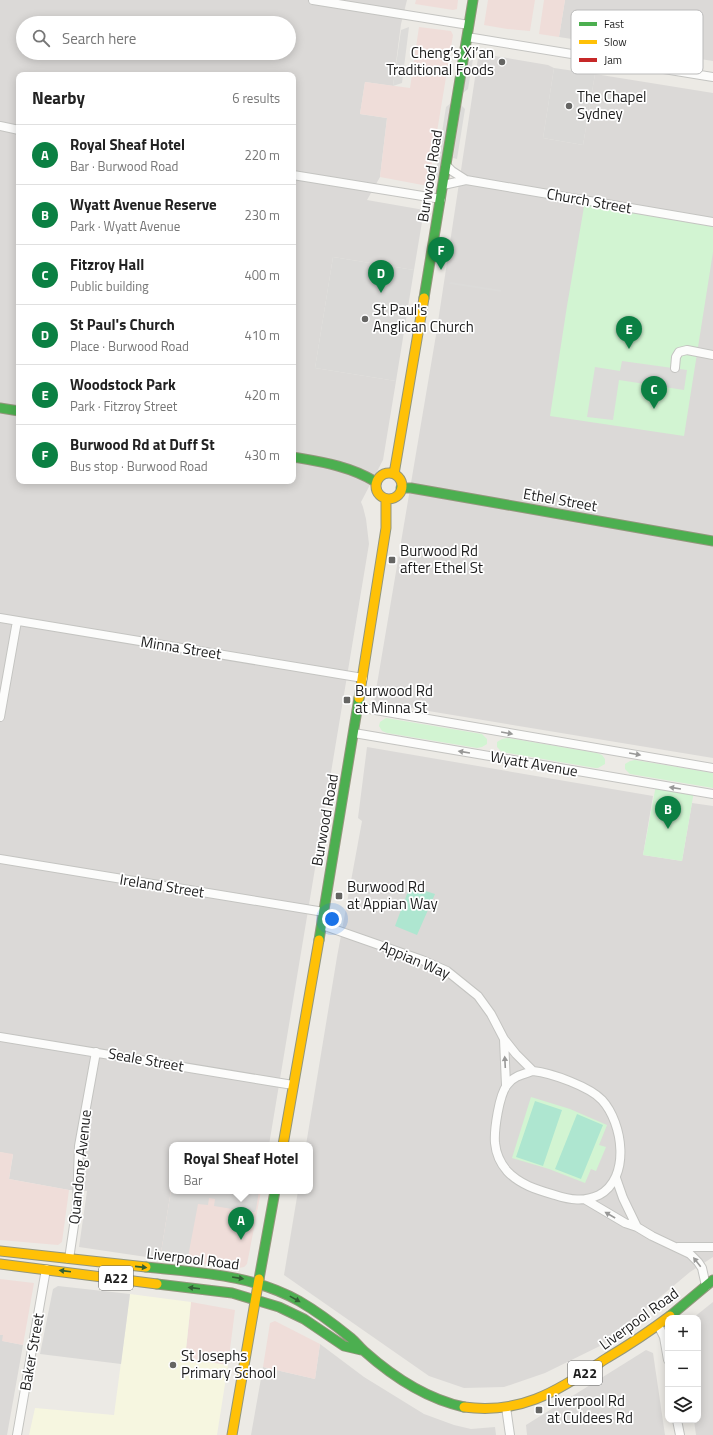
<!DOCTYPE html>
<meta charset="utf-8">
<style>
body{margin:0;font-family:"Titillium Web",sans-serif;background:#f2f2f2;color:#222}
.controls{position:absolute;right:12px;bottom:12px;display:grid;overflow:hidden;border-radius:8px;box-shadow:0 2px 10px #0003}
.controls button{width:36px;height:36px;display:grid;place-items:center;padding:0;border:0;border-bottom:1px solid #e0e0e0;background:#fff;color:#222;font:20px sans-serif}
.you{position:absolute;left:332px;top:919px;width:14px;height:14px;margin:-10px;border:3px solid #fff;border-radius:50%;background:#1a73e8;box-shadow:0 0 0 6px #1a73e833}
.badge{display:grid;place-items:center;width:26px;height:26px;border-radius:50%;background:#0b8043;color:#fff;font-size:13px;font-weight:700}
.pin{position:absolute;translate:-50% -33px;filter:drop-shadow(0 1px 2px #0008)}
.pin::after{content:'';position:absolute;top:21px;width:14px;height:12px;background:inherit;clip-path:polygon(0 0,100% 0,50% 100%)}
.popup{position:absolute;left:169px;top:1142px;width:144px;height:52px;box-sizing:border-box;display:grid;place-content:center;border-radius:8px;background:#fff;filter:drop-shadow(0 1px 3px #0005);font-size:13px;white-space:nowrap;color:#767676}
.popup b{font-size:15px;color:#222}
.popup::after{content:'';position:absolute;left:50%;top:100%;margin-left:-8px;border:8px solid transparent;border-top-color:#fff}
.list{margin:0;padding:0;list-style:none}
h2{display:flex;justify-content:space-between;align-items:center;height:52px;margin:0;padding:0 16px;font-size:17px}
h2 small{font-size:13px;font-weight:400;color:#767676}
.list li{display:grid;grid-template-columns:26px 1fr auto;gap:12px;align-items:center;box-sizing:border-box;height:60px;padding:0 16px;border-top:1px solid #e0e0e0}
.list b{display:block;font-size:15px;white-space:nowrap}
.list p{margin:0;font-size:13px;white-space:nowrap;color:#767676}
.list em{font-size:13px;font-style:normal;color:#767676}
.icon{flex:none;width:22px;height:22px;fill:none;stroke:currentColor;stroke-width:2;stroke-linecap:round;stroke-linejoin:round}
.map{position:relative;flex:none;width:713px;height:1435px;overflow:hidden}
.search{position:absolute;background:#fff;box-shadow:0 2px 10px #0003;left:16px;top:16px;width:280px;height:44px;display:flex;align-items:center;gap:10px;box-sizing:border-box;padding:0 14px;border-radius:22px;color:#767676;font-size:15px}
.panel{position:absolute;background:#fff;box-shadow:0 2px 10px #0003;left:16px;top:72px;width:280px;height:412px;border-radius:8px}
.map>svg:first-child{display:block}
</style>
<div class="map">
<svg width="713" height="1435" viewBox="0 0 713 1435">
<rect width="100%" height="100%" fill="#eceae5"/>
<path fill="#dbd9d7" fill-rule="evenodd" d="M0 0H407L401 24 393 86 365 82 360 114 387 118 380 177 367 200 424 210 414 270 333 257 315 368 396 381 383 460 361 502 363 507 366 519 369 544 269 1145H172V1184L160 1259 79 1247 87 1191 69 1190 9 1179 13 1155 0 1152ZM23 23H289V53H23ZM19 75H293V481H19Z
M565 0H713V61L559 37Z
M483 54 548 65 554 68 543 138 583 145 595 74 713 93V758L374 702 436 335 478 58Z
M367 747 653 796 643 855 682 861 692 803 713 806V1257L690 1272 604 1344 545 1373 504 1387 464 1388 429 1376 284 1275 298 1191H310V1145H306L337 957 362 821 358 818Z
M713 1302V1435H696L694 1420H698V1318H693Z
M0 1335H4L3 1341 23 1345 7 1435H0Z
M320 1344 364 1377 424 1414 454 1425 471 1429 495 1427 496 1435H251L263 1367 315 1379Z
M646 1350 653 1353 665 1435H527L526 1425Z"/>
<path fill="#efddd9" d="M416 0H458L457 9 453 10 415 4Z
M488 0H535L530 31 507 29 484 25Z
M544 0H565L559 37 539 34Z
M419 27 451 31 453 35 428 186 380 177 387 118 360 114 365 82 410 88Z
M0 1152 13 1154 9 1179 69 1190 62 1242 58 1245 0 1240Z
M172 1184V1191H261L249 1254 247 1264 244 1267 239 1268 160 1259Z
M0 1279 34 1283 23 1345 2 1341 3 1335H0Z
M191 1302 235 1310 228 1365 185 1359Z
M275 1321 320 1344 315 1379 263 1367 270 1323Z"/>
<path fill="#f6f6e0" d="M130 1294 191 1302 185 1359 228 1365 217 1435H29L35 1408 114 1415Z"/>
<path fill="#dad9d7" d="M554 68 595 74 583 145 543 138Z
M333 257 414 270 396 381 315 368Z
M58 1286 130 1294 121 1364 40 1354 53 1289Z"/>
<path fill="#d2f4d2" d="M585 201 713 222V252L684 436 550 416 567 306Z
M386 718 482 734 487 739V744L482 747 477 748 387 733 382 731 379 726 380 722Z
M508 738 597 753 602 755 605 759V764L598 768H595L502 752 497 747V742L502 739Z
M635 760 713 773V788L630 774 625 769V764L630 761Z
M656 785 694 791 682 861 643 855Z
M531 1097 570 1109 607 1125 599 1145 606 1147 596 1171 591 1169 585 1183 549 1169 512 1158Z"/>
<path fill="#aee6d0" d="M410 886 435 894 417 935 395 926Z
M535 1101 562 1110 543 1166 516 1157Z
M577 1114 603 1125 581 1179 555 1169Z"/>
<path fill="#dcdbd9" d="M409 27 402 83 393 86 401 30Z
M473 59 468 89 463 93 468 63Z
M451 103 439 178 435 177 446 107Z
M461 105 465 109 457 159 453 158Z
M450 282 501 290V292L449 284Z
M622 361 687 370 684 390 619 380 613 420 587 417 595 367 620 371Z
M172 1184V1191H259L256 1209 255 1212H251L214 1206 215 1199 209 1198 208 1205 198 1204 187 1262 160 1259Z"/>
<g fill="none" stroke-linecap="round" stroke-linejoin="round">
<g stroke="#c4c4c1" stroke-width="10">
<path id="street" d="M313 0 469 25
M467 37 713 77
M0 126 19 130
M446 165 452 171 466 180 713 222
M293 175 441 199
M443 185 466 180
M675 368 676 357 679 352 687 350 713 355
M0 618 363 678
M358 707 713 768
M0 717 17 621
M354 733 713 794
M0 859 324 912
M322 925 422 960 447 971 478 996 491 1014 504 1039 516 1054 533 1071
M0 1037 293 1085
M504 1039 506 1085
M533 1071C552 1073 590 1087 602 1100 623 1123 631 1178 599 1195 584 1202 570 1200 555 1195 538 1190 520 1185 507 1171 501 1164 496 1153 495 1143 494 1130 499 1095 507 1085 513 1076 524 1074 533 1071Z
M616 1178 623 1198 637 1227
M586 1200 625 1223 637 1227 652 1236 690 1254 698 1262 702 1268 706 1286
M678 1247H713
M69 1259 77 1205 79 1146 96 1052
M658 1325 664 1337 668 1360
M506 1407 510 1435
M677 1420 680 1435
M17 1435 46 1269"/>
</g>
<g stroke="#93967c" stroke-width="11">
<path id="fast" d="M424 298 473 0
M0 408 19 411
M293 457C322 462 350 466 376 482
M401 488H411L713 541
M319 940 359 698
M146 1267C199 1273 251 1274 299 1301 318 1312 335 1325 351 1338 356 1342 359 1347 364 1351 392 1376 427 1399 464 1407
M259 1279 275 1191
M157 1284 232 1293 279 1307 304 1319 344 1346 361 1350
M670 1316 713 1280"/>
</g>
<g stroke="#93967c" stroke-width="11">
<path id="slow" d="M376 486a13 13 0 1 1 26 0a13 13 0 1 1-26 0Z
M394 474 424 298
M359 698 386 528V499
M283 1145 319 940
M0 1251 146 1267
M0 1264 157 1284
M464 1407C525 1415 559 1389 607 1358 629 1345 650 1331 670 1316
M232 1435 259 1279"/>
</g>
<use href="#street" stroke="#fcfcfb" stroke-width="8"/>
<use href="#fast" stroke="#4caf50" stroke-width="9"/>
<use href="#slow" stroke="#ffc107" stroke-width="9"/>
</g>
<defs><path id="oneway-solid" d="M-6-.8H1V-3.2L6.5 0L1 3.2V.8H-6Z"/></defs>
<g fill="#989897">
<use href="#oneway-solid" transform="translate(507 733) rotate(10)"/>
<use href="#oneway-solid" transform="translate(464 752) rotate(-171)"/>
<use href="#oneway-solid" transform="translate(635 754) rotate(10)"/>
<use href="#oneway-solid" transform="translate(675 788) rotate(-171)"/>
<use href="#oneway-solid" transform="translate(505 1062) rotate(-93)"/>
<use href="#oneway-solid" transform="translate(610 1215) rotate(-150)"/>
<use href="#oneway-solid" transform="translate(697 1262) rotate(-128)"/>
</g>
<g fill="#325f34">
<use href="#oneway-solid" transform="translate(141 1267) rotate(6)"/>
<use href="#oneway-solid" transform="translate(65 1271) rotate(-173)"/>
<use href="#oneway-solid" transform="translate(238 1278) rotate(9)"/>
<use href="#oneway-solid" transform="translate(194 1288) rotate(-173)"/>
<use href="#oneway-solid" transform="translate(295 1299) rotate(29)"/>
</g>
<g fill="#656563" stroke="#fff" stroke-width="1.5">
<circle cx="502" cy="62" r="4"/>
<circle cx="569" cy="106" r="4"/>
<circle cx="365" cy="319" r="4"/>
<rect x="388" y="556" width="8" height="8" rx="2"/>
<rect x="343" y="696" width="8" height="8" rx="2"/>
<rect x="335" y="892" width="8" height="8" rx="2"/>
<circle cx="173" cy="1365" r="4"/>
<rect x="535" y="1406" width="8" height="8" rx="2"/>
</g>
<g text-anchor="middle" stroke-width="3.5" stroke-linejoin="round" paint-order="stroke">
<g fill="#fff" stroke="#616161" stroke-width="1">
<rect x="99" y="1266" width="34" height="24" rx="3"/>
<rect x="568" y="1361" width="34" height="24" rx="3"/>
</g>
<g font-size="14" font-weight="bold" fill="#1d1d1d">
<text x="116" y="1283">A22</text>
<text x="585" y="1378">A22</text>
</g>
<g font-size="15" fill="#1d1d1d" stroke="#fff" text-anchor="start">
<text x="494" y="58" text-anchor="end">Cheng’s Xi’an<tspan x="494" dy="17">Traditional Foods</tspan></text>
<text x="577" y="102">The Chapel<tspan x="577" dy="17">Sydney</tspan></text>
<text x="373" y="315">St Paul's<tspan x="373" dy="17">Anglican Church</tspan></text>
<text x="400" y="556">Burwood Rd<tspan x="400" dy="17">after Ethel St</tspan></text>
<text x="355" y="696">Burwood Rd<tspan x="355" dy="17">at Minna St</tspan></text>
<text x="347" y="892">Burwood Rd<tspan x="347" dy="17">at Appian Way</tspan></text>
<text x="181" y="1361">St Josephs<tspan x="181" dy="17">Primary School</tspan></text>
<text x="547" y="1406">Liverpool Rd<tspan x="547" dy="17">at Culdees Rd</tspan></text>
</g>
<g font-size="15" fill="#1d1d1d" stroke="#fff">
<text transform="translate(430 176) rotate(-81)" y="5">Burwood Road</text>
<text transform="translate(589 201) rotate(10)" y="5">Church Street</text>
<text transform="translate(560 500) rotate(10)" y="5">Ethel Street</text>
<text transform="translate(181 648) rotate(9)" y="5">Minna Street</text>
<text transform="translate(534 764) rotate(10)" y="5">Wyatt Avenue</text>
<text transform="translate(325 820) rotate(-80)" y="5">Burwood Road</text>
<text transform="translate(162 886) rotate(9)" y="5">Ireland Street</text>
<text transform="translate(415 960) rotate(23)" y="5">Appian Way</text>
<text transform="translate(146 1060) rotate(10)" y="5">Seale Street</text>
<text transform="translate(80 1167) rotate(-84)" y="5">Quandong Avenue</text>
<text transform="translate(193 1259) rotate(7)" y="5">Liverpool Road</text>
<text transform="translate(639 1319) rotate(-36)" y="5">Liverpool Road</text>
<text transform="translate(32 1352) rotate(-80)" y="5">Baker Street</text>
</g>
</g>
<rect x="571" y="10" width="132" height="64" rx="6" fill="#fff" stroke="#bbb" stroke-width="1"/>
<rect x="579" y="22" width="18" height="4" fill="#4caf50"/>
<rect x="579" y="40" width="18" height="4" fill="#ffc107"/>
<rect x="579" y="58" width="18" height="4" fill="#c62828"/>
<g font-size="11" fill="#1d1d1d">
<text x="604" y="28">Fast</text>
<text x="604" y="46">Slow</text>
<text x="604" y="64">Jam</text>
</g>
</svg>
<div class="controls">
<button>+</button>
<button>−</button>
<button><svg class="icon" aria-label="layers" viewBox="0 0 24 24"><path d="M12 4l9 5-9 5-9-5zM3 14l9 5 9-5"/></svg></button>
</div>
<div class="you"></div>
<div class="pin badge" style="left:241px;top:1240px">A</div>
<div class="popup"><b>Royal Sheaf Hotel</b>Bar</div>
<div class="pin badge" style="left:668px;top:829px">B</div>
<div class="pin badge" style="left:654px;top:409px">C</div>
<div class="pin badge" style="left:381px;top:293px">D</div>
<div class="pin badge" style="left:629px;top:349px">E</div>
<div class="pin badge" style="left:441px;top:270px">F</div>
<div class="search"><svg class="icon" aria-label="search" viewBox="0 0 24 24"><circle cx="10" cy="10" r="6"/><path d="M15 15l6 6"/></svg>Search here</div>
<section class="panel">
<h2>Nearby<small>6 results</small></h2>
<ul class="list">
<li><span class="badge">A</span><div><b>Royal Sheaf Hotel</b><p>Bar · Burwood Road</p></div><em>220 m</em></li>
<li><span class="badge">B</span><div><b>Wyatt Avenue Reserve</b><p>Park · Wyatt Avenue</p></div><em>230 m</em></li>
<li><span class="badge">C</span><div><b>Fitzroy Hall</b><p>Public building</p></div><em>400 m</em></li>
<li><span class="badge">D</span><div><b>St Paul's Church</b><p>Place · Burwood Road</p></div><em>410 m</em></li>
<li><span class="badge">E</span><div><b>Woodstock Park</b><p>Park · Fitzroy Street</p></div><em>420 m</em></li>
<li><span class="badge">F</span><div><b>Burwood Rd at Duff St</b><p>Bus stop · Burwood Road</p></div><em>430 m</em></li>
</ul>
</section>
</div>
